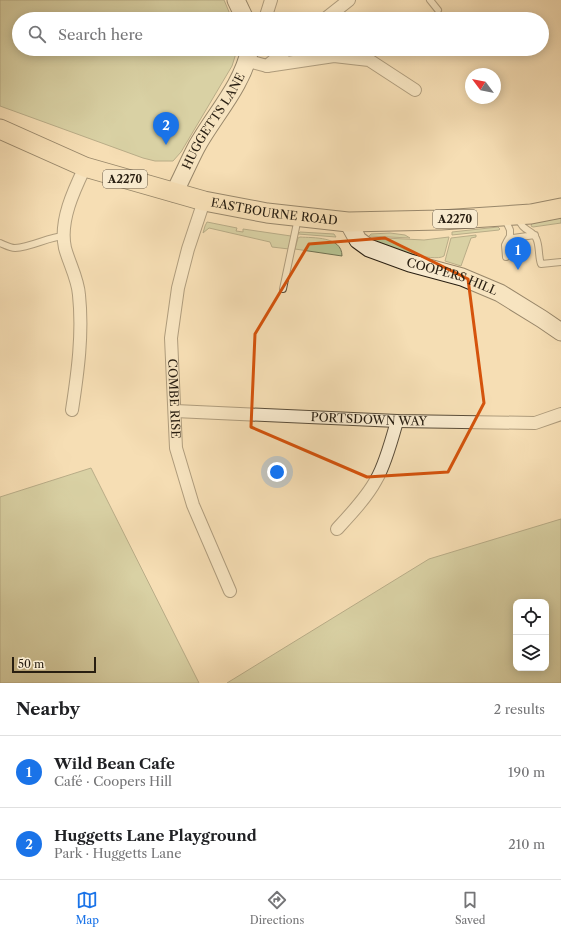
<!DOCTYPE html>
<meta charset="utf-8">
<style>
body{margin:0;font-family:"Libre Caslon Text",serif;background:#f2f2f2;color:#202124}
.controls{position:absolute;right:12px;bottom:12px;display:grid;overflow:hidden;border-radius:8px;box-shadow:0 2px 10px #0003}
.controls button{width:36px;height:36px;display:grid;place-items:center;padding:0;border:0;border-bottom:1px solid #e0e0e0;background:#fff;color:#202124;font:20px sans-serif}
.compass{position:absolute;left:465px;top:68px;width:36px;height:36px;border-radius:50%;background:#fff;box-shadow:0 2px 10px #0003;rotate:302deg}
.scale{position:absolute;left:12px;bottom:10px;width:84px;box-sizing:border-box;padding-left:4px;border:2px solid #281e11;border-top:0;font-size:11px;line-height:14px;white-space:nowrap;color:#281e11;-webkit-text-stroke:3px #f8eace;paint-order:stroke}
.you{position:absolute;left:277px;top:472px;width:14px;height:14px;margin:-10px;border:3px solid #fff;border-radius:50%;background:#1a73e8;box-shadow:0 0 0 6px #1a73e833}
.badge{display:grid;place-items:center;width:26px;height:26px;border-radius:50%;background:#1a73e8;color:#fff;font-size:13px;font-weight:700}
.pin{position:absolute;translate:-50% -33px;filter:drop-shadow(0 1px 2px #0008)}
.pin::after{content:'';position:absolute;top:21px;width:14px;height:12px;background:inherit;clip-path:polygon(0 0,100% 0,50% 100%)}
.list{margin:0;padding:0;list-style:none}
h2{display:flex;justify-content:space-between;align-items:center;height:52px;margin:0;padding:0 16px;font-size:17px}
h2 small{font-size:13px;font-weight:400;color:#757577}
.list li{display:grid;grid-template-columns:26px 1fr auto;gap:12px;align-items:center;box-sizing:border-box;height:72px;padding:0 16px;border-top:1px solid #e0e0e0}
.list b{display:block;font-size:15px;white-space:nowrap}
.list p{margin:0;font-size:13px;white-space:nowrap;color:#757577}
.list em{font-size:13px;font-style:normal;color:#757577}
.icon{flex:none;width:22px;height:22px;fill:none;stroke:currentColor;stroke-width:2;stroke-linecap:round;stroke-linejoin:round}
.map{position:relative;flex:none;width:561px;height:683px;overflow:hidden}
.search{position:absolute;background:#fff;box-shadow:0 2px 10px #0003;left:12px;right:12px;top:12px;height:44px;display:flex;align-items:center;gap:10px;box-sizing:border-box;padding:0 14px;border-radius:22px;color:#757577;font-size:15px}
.sheet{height:196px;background:#fff}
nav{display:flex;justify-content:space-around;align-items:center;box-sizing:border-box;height:56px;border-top:1px solid #e0e0e0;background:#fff;font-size:11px;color:#757577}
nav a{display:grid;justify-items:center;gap:2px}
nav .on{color:#1a73e8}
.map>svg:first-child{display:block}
</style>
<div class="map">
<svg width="561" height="683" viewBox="0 0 561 683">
<rect width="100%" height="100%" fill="#f5deb4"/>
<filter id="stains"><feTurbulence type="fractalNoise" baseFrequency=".005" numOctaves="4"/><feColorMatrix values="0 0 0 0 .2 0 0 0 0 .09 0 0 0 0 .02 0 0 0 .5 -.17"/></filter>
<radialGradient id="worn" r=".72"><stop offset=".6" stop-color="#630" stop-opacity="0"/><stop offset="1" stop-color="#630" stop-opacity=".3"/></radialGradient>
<path fill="#b6c291" stroke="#6f7051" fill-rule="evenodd" d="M0 0H224L232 19H19V49L237 50 232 66 181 152 173 161H155L143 158 0 106Z
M561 218V223L533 227 531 226 532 223Z
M207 222 237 228 236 231 243 232V229L291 236 289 249 272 247 270 242 209 228 203 233 205 226Z
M498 227 500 229 499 230 452 235V232Z
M300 232 334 234 336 237 298 234Z
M390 233 405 235 410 238 369 236 371 234Z
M476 235V237L471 238 461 266 445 261 451 238Z
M300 237C313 238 342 236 342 256L295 249 298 238Z
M449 237 444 256C434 263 386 247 373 243L369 238H385L424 240Z
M91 468 199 683H0V497Z
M561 519V683H227L429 559ZM516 602H546V668H516Z"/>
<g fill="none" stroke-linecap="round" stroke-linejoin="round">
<g stroke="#5b4e3a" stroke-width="8">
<path id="lane" d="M430 0 438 10
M518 217C522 232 532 229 536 238 540 246 538 256 541 264L561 262
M505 219 510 230V236L507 241
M0 243C5 245 10 248 15 248 32 247 48 237 64 236
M506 257 505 245 507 241 513 238 535 235
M283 289 298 218"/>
</g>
<g stroke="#5b4e3a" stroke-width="14">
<g id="street">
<path d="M265 19 271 0"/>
<path d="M325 19 349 0"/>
<path d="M248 61 267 66 288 49"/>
<path d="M267 66 334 56 369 60 415 90"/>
<path id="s1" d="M204 201 188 249 178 288 171 338 176 448 193 505 230 591"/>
<path d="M72 410C78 371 83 333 79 295 78 279 69 263 65 248 59 221 74 190 85 167"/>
<path id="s2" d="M175 411 397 421 535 423 561 414"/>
<path d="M337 529C350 515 367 497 376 480 385 465 392 439 397 421"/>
</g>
</g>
<g stroke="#281e11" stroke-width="19">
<g id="secondary">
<path d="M236 0 245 19"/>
<path id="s3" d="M174 193C182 178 189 161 197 146 215 114 242 86 250 49"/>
<path id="s4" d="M348 222 358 240 369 248 410 263 462 277 500 293 542 319 561 332"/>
</g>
</g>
<g stroke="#281e11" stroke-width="21">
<g id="primary">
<path id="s5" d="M0 129 85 167 204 201 267 213 348 222 441 220 531 214 561 208"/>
</g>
</g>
<use href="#lane" stroke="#f8eace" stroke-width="6"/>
<use href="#street" stroke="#f8eace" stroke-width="12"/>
<use href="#secondary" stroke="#f8eace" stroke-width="17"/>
<use href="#primary" stroke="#f5deb4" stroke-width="19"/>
</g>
<path d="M0 0H561V683H0ZM385 238 468 279 484 403 448 472 367 477 251 427 255 334 309 244Z" fill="#f5deb4" fill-opacity=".55" fill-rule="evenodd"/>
<path fill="none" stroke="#d5530c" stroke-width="3" stroke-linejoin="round" d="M385 238 468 279 484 403 448 472 367 477 251 427 255 334 309 244Z"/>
<g text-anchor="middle" stroke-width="3" stroke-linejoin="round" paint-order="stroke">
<g fill="#f8eace" stroke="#665b4a" stroke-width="1">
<rect x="103" y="170" width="44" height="18" rx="3"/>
<rect x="433" y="210" width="44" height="18" rx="3"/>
</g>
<g font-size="11" font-weight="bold" fill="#281e11">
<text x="125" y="183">A2270</text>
<text x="455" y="223">A2270</text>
</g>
<g font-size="12" fill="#281e11" stroke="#f8eace">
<text dy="4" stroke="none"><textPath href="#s3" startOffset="82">HUGGETTS LANE</textPath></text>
<text dy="4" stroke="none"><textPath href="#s5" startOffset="288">EASTBOURNE ROAD</textPath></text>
<text dy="4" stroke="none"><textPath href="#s4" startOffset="122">COOPERS HILL</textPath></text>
<text dy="4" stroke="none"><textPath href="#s1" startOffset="202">COMBE RISE</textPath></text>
<text dy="4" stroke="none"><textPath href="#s2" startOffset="194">PORTSDOWN WAY</textPath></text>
</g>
</g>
<rect width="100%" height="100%" filter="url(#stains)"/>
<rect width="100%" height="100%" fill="url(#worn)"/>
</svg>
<div class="controls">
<button><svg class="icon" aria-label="locate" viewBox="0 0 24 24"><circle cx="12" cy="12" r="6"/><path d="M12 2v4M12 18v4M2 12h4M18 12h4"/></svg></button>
<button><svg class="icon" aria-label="layers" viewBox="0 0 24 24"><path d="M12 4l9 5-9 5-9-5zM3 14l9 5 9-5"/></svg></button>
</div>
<svg class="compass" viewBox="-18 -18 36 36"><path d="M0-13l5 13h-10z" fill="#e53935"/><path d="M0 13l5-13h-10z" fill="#757577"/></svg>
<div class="scale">50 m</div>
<div class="you"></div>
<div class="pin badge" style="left:518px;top:270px">1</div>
<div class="pin badge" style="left:166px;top:145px">2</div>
<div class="search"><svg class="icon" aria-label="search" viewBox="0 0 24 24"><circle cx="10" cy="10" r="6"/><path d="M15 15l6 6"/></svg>Search here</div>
</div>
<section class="sheet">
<h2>Nearby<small>2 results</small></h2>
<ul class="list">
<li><span class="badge">1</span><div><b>Wild Bean Cafe</b><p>Café · Coopers Hill</p></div><em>190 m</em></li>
<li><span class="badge">2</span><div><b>Huggetts Lane Playground</b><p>Park · Huggetts Lane</p></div><em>210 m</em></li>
</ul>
</section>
<nav>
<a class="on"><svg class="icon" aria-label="map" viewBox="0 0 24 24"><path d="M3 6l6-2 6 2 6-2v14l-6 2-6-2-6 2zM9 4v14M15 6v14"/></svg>Map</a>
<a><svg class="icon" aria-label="directions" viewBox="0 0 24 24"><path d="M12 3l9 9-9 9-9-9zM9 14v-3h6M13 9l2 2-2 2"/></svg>Directions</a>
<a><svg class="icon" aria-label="saved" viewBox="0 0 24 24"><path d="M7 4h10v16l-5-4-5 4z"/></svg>Saved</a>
</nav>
